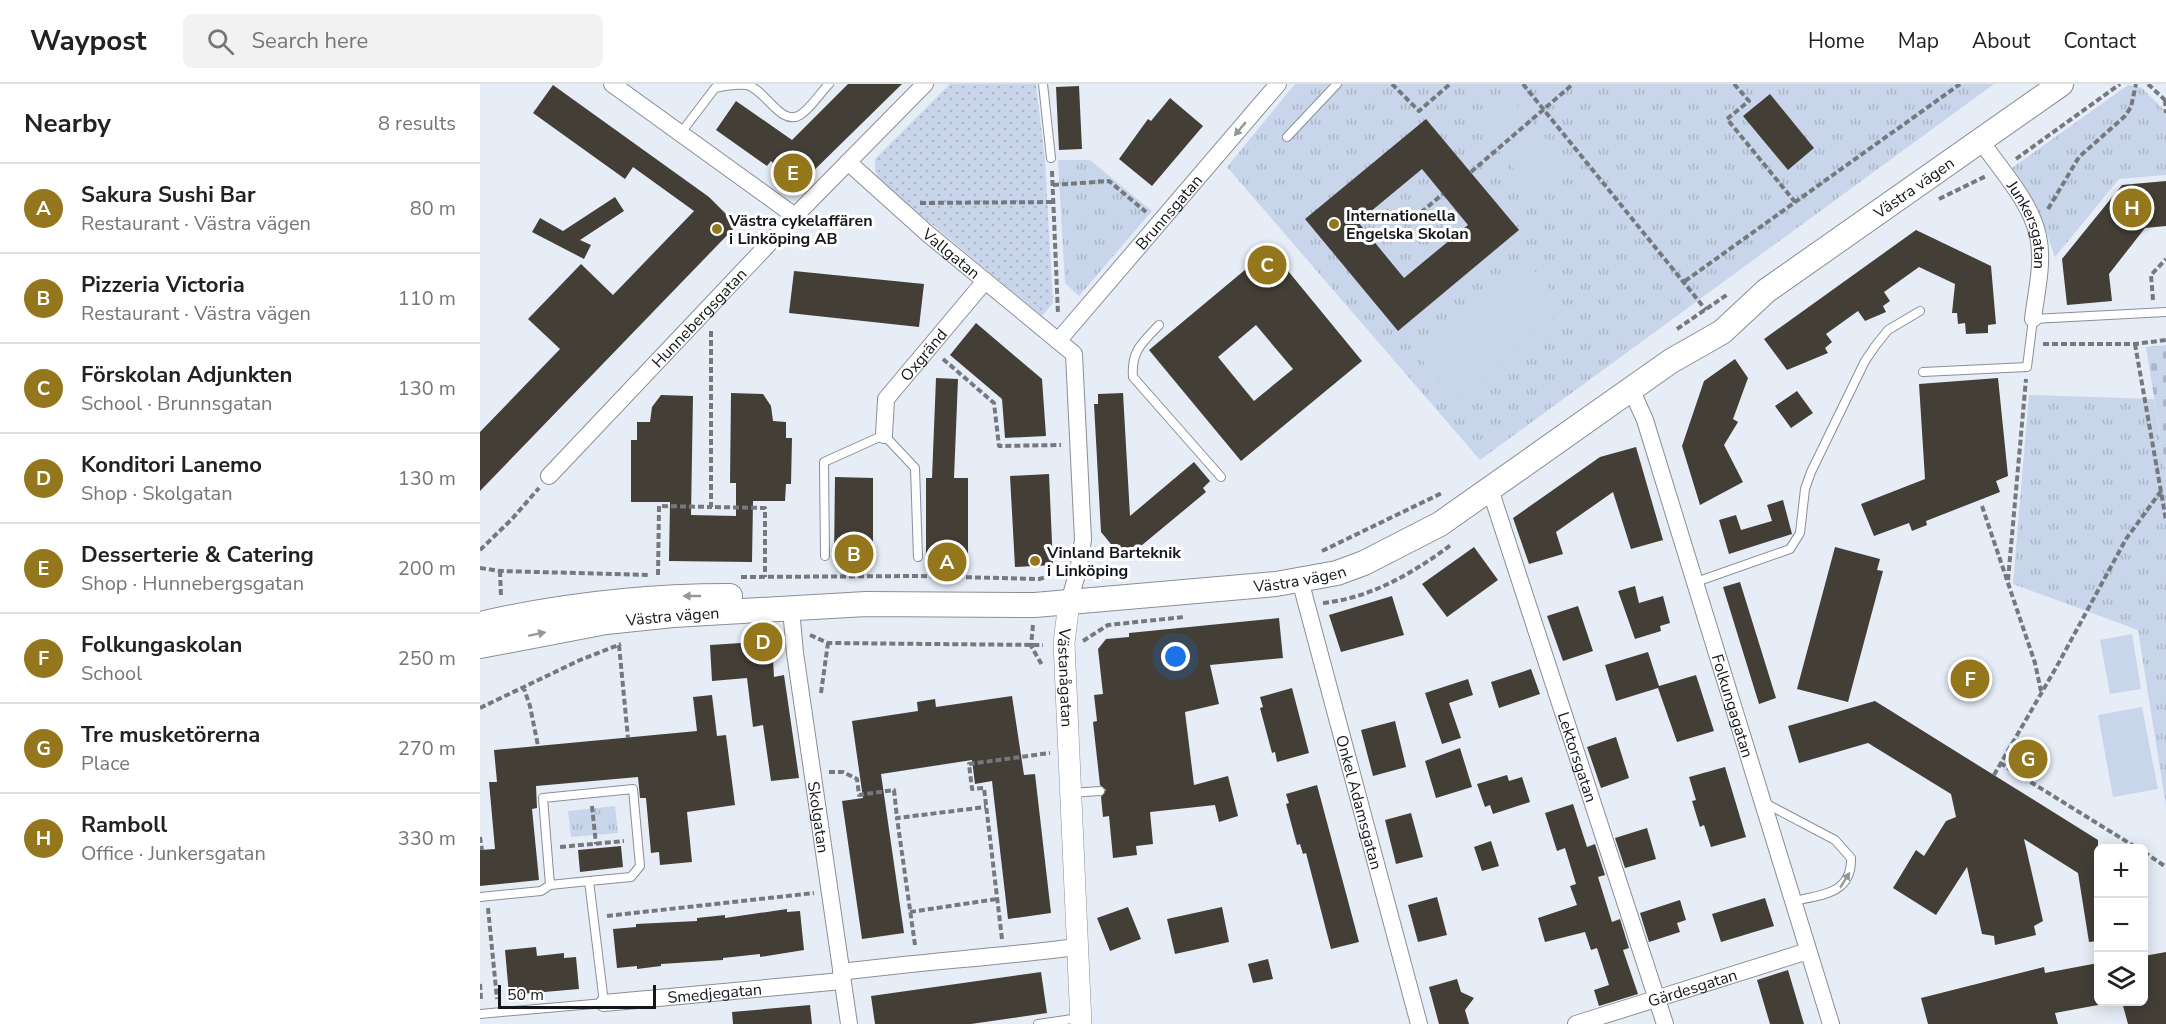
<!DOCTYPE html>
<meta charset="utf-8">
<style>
body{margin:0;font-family:"Nunito Sans",sans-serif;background:#f2f2f2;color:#222}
.controls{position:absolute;right:18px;bottom:18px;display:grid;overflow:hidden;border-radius:9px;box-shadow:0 3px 15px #0003}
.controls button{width:54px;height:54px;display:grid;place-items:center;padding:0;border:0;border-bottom:2px solid #e0e0e0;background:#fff;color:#222;font:30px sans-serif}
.scale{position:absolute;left:18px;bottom:15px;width:158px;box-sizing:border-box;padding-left:6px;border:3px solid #15171a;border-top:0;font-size:16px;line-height:21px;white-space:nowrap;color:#15171a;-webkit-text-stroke:4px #fff;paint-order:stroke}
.you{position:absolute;left:696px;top:573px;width:21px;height:21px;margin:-15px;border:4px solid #fff;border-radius:50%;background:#1a73e8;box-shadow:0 0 0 9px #1a73e833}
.badge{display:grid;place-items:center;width:39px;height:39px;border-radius:50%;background:#94761d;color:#fff;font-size:20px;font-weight:700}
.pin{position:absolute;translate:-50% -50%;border:3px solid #fff;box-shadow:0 2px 6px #0006}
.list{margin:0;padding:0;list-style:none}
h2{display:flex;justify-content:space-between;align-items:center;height:78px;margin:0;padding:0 24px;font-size:26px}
h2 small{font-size:20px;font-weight:400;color:#767676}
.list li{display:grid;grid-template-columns:39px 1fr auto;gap:18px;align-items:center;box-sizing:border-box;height:90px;padding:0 24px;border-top:2px solid #e0e0e0}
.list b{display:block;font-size:22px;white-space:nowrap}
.list p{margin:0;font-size:20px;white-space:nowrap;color:#767676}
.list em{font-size:20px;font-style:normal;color:#767676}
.icon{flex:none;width:33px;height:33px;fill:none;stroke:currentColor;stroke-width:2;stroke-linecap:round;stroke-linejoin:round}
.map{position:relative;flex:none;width:1686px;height:940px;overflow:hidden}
header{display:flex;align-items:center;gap:36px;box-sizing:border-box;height:84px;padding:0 30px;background:#fff;border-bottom:2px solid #e0e0e0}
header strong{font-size:28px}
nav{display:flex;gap:33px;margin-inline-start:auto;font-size:21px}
.search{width:420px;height:54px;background:#f2f2f2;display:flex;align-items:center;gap:15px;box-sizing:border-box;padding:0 21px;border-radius:9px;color:#767676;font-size:22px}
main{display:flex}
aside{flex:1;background:#fff}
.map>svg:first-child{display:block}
</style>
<header>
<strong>Waypost</strong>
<div class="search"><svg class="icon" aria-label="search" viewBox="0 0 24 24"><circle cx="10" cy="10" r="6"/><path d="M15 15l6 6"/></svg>Search here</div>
<nav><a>Home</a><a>Map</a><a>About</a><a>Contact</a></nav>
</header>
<main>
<aside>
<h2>Nearby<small>8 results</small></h2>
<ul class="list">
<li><span class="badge">A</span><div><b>Sakura Sushi Bar</b><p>Restaurant · Västra vägen</p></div><em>80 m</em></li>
<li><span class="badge">B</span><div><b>Pizzeria Victoria</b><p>Restaurant · Västra vägen</p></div><em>110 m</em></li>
<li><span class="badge">C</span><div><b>Förskolan Adjunkten</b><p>School · Brunnsgatan</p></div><em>130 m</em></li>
<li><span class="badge">D</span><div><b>Konditori Lanemo</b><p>Shop · Skolgatan</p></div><em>130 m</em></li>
<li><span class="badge">E</span><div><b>Desserterie &amp; Catering</b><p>Shop · Hunnebergsgatan</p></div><em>200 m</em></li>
<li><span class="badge">F</span><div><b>Folkungaskolan</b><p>School</p></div><em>250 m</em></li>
<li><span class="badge">G</span><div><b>Tre musketörerna</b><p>Place</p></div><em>270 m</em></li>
<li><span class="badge">H</span><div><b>Ramboll</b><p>Office · Junkersgatan</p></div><em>330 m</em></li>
</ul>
</aside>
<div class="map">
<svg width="1686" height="940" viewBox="0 0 1686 940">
<defs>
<pattern id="grass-dots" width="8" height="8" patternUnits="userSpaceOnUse" patternTransform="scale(1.5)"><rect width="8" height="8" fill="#c9d5ea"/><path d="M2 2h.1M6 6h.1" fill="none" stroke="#acb6c8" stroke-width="1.8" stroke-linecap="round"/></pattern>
<pattern id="cemetery-stones" width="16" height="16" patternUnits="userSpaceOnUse" patternTransform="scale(1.5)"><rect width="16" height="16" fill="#c9d5ea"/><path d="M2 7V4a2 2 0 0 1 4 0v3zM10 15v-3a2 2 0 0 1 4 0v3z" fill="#acb6c8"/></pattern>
<pattern id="park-tufts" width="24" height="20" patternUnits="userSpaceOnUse" patternTransform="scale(1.5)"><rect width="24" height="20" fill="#c9d5ea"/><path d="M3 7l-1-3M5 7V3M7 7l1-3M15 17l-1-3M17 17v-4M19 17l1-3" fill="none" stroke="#acb6c8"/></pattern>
</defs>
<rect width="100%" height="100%" fill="#e7edf7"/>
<path fill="url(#grass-dots)" d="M470 0H556L565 76 573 219 562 232 400 97 395 87V75Z"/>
<path fill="url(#cemetery-stones)" d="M1686 261V388L1666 263Z"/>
<path fill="url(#park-tufts)" d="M815 0H1514L1000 376 747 83Z
M1648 1 1662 4 1686 28V91L1639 95 1575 173 1558 125 1532 84Z
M578 76H610L672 127 599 212 585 199Z
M1549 311 1674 315 1686 388V722L1658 546 1533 500Z
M135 722 138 749 91 753 88 727Z"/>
<path fill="#c9d5ea" d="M1027 10 1090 82 1057 111 994 38Z
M1047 178 1086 224 976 316 937 270Z
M1652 550 1661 605 1630 610 1620 556Z
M1662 623 1678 705 1633 713 1618 631Z"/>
<path fill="#433f37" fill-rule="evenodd" d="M368 0H422L317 103 291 77 287 82 236 46 256 17 312 56Z
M73 1 229 113 257 141 0 407V348L80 265 48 235 101 180 133 211 214 127 153 83 145 95 53 29Z
M599 2 602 65 579 66 576 3Z
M1290 10 1334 64 1308 86 1263 32Z
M690 14 723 42 672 102 639 75 668 35 671 37Z
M946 35 1039 146 918 247 825 135ZM942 85 988 141 924 194 878 138Z
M1686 97V142L1665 144 1629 190 1632 217 1587 221 1582 175 1642 101Z
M135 113 144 127 100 156 111 161 104 175 52 148 60 134 83 147Z
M1436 146 1511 182 1516 240 1508 241V249L1486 250 1485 239 1478 240 1477 229H1472L1475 200 1439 183 1404 208 1410 217 1403 222 1406 228 1385 237 1378 227 1346 250 1352 258 1345 264 1348 269 1307 286 1284 255Z
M790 165 882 277 761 377 669 266ZM776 241 813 285 774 317 738 273Z
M314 187 444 200 439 243 309 229Z
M496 239 562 295 566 352 525 354 522 315 470 271Z
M1255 275 1268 294 1253 335 1258 338 1244 361 1263 398 1220 421 1202 362 1224 297Z
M456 294 478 295 474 394H488V482H446V394H452Z
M1518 294 1528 392 1516 397 1520 408 1446 437 1447 441 1432 447 1429 439 1394 452 1381 420 1445 395 1439 300Z
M1317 307 1333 329 1311 344 1295 322Z
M251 309 283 310 291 322 293 337 306 338V354H312L311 400H306L305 417H273L272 478 189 477 190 418H151V356H157V338H170L172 323 181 311 213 312 211 431 256 432V399H250Z
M643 309 650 432 714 378 730 397 723 404 726 408 644 476 621 448 614 320H618V310Z
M1156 363 1183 456 1151 465 1133 408 1076 448 1083 470 1049 480 1033 434 1120 373Z
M569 390 573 481 535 483 530 392Z
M355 393 393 394V474H354Z
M1303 416 1312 450 1249 470 1239 436 1256 431 1261 446 1292 437 1287 421Z
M994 463 1018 496 967 533 942 500Z
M1355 463 1400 475 1397 486 1403 487 1368 618 1317 605Z
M1260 498 1296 614 1279 620 1243 503Z
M1155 502 1159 519 1183 512 1190 539 1180 542 1181 547 1155 555 1138 507Z
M912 512 924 551 861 568 849 531Z
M1098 522 1113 567 1083 577 1067 532Z
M799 534 803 574 730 581 739 620 705 628 714 701 748 692 758 732 739 738 735 721 670 728 673 760 656 762 657 771 633 774 629 732 623 733 621 713 626 706 620 701 613 638 617 637 614 611 623 610 618 565 626 555 649 553V549Z
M292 557 294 593 304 591 319 694 291 697 283 641 273 643 267 594 232 597 230 561Z
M1168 568 1179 602 1216 591 1234 647 1197 658 1178 604 1136 617 1125 581Z
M1051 585 1060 610 1019 624 1011 598Z
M988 595 993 611 969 619 981 654 962 660 945 609Z
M812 604 829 669 797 678 795 668 792 669 780 624 783 623 780 613Z
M232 611 237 652 246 651 255 721 207 728 212 778 180 781 179 768 171 769 166 714H160L158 693 56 702 57 724 52 725 59 796 0 802V766L15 765 9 698H17L14 666 217 647 213 613Z
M532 612 544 691 555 690 571 829 528 835 512 697 495 700 492 676 401 690 424 849 382 855 362 717 383 714 372 637 438 627 437 618 455 615 456 623Z
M1395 617 1618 756V857L1609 858 1598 789 1544 755 1563 837 1554 842 1556 851 1515 861 1514 852 1502 850 1487 783 1456 831 1413 804 1436 766 1444 772 1466 737 1476 733 1471 710 1388 659 1319 679 1308 642Z
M915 637 926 683 893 692 881 646Z
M1136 653 1149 694 1121 704 1107 663Z
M980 664 992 703 956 714 945 677Z
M1245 683 1266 753 1231 763 1224 741 1220 743 1212 717 1216 716 1209 693Z
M1027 691 1029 697 1042 693 1050 718 1013 730 1010 721 1005 723 997 700Z
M837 701 879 858 851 865 826 769 823 770 820 760 817 761 806 720 809 719 806 710Z
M1093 720 1107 763 1115 760 1125 791 1118 793 1132 838 1140 835 1149 864 1143 866 1158 910 1119 922 1114 906 1129 901 1117 864 1111 866 1105 848 1065 858 1058 834 1097 821 1090 802 1096 800 1085 764 1077 767 1065 729Z
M931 729 943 773 916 780 905 736Z
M1167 744 1176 775 1145 784 1135 754Z
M1011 757 1019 782 1002 787 994 763Z
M141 762 143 783 100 788 98 766Z
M957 813 967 851 938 858 928 821Z
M1285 814 1294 842 1241 858 1232 830Z
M1200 816 1206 836 1197 839 1200 848 1169 858 1160 829Z
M648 823 661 855 630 867 617 834Z
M742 823 749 858 695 870 687 835Z
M307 825V828L320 827 324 866 280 873V870L243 874V876L181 880V882L157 885V882L137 884 133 845 156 843V840L217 837V834L245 831V834Z
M56 863 57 872 84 869V874L96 873 99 905 29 911 25 866Z
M1686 868V940H1648L1642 918H1664V872Z
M788 875 793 895 773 899 768 880Z
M1618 879V921L1575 929 1578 940H1448L1441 914 1564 883 1565 889Z
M1308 886 1324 940H1290L1277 896Z
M561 888 567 929 491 940H395L391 912Z
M977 895 981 908 994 914 985 926 989 940H959L949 903Z
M330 921 332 940H253L252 928Z"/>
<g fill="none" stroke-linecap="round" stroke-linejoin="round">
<g stroke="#8a8e97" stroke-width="10">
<path id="service" d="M563 0 571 74
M200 50 235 4C244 2 258 0 267 1 285 5 301 43 320 31 331 24 340 9 349 0
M807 53 857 0
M679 241C662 259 651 267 653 293L741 393
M1443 288 1547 283 1553 235 1686 228
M345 472 344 378 404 351 435 384 438 473
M1216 498 1310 465 1320 449 1325 405 1331 388 1385 277 1396 261 1408 246 1440 227
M590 709 620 707
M1283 718 1355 756 1371 774C1372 810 1342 811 1313 817
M70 801 63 714 153 705 160 782 151 793 109 797
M0 813 61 807 70 801 109 797 124 919 0 930
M558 940 599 934"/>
</g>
<g stroke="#8a8e97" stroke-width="18">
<g id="minor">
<path d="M132 0 315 132"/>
<path id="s1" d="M1501 57C1520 85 1551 118 1558 152 1564 178 1556 209 1553 235"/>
<path id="s2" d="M368 78 448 150 594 270 603 456 598 487 589 518"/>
<path id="s3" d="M578 257 798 0"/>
<path id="s4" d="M1151 305 1165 336 1351 940"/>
<path id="s5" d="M404 351 406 315 505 197"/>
<path id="s6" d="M69 392 315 132 445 0"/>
<path id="s7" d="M1010 405 1185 940"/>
<path id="s8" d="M820 496 939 940"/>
<path id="s9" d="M311 525 315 569 369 940"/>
<path d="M361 888C439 878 518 873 597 863"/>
<path id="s10" d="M124 919 362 897"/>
<path id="s11" d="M1096 940 1328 867"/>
</g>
</g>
<g stroke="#8a8e97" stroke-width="22">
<g id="tertiary">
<path id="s12" d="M589 518 584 559 601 940"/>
</g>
</g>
<g stroke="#8a8e97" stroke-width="26">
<g id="secondary">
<path d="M0 540C83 521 165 512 250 512"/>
<path id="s13" d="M0 562 126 538 193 531 386 520 555 521 796 500 857 489 884 479 960 440 1191 277 1242 248 1286 207 1581 0"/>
</g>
</g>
<path stroke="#75797f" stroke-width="4" stroke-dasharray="6 3" stroke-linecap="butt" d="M912 0 939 27 970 0
M1043 0 1226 226
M1254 0 1269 17 1247 35 1315 118
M1668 0 1686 17
M1685 16 1686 29
M1536 75 1640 0
M572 87 578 230
M991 88 1093 0
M573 101 629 97 666 128
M1459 115 1506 92
M440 119 574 118
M1568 125 1599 73 1645 32 1651 23 1656 0
M934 134 963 110
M1205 197 1480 0
M1673 216 1671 191 1686 175
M1197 245 1248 210
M231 247V423L285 424V493
M1563 260H1655L1686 256
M1655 260 1686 436
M463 275 514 319 519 362 581 361
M1502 422 1555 579 1561 607
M0 466 32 435 59 404
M842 467 962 409
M0 484 20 487 170 491
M20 487 21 512
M178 491 179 422 231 423
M261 493 439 492 559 495 579 490
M1528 496 1546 295
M843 519C891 514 933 489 971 461
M553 541 551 562 562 581
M330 551 348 559 563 561
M603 557 628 541 704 533
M139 561 148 654
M43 602 50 622 58 662
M341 609 348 559
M0 624 100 576 141 560
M1520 679 1657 764
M349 688H363L377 695 379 711 414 706 417 734
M1514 691 1577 582 1646 455 1681 407
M112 722 116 760
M0 753 2 766
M80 763 144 757
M1664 768 1686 783
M8 824 17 915
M430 828 517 815
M127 832 334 809
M522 855 504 704 492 705 489 680 570 669
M435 861 417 734 506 723
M0 900 1 915"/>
<use href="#service" stroke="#fff" stroke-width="8"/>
<use href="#minor" stroke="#fff" stroke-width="16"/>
<use href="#tertiary" stroke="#fff" stroke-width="21"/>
<use href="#secondary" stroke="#fff" stroke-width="24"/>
</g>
<defs><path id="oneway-solid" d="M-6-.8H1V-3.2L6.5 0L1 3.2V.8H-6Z" transform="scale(1.5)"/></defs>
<g fill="#969798">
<use href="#oneway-solid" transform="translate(760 45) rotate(130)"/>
<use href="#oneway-solid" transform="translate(212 512) rotate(-180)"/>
<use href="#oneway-solid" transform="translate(57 550) rotate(-12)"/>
<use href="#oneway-solid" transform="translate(1365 796) rotate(-58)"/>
</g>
<g fill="#94761d" stroke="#fff" stroke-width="2">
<circle cx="854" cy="140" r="6"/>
<circle cx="237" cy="145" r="6"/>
<circle cx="555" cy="477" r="6"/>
</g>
<g text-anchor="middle" stroke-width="6" stroke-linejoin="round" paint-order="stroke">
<g font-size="16" fill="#15171a" stroke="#fff">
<text dy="6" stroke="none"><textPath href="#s13" startOffset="1558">Västra vägen</textPath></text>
<text dy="6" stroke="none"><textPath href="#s3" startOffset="170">Brunnsgatan</textPath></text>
<text dy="6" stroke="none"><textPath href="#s1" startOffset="98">Junkersgatan</textPath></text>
<text dy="6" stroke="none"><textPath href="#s2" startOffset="138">Vallgatan</textPath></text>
<text dy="6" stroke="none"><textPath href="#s6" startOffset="218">Hunnebergsgatan</textPath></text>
<text dy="6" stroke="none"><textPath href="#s5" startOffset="94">Oxgränd</textPath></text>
<text dy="6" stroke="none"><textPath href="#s13" startOffset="824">Västra vägen</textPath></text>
<text dy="6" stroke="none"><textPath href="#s13" startOffset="195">Västra vägen</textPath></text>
<text dy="6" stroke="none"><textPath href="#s12" startOffset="76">Västanågatan</textPath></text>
<text dy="6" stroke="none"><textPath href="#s4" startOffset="333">Folkungagatan</textPath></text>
<text dy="6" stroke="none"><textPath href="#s7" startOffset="282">Lektorsgatan</textPath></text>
<text dy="6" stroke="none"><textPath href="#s8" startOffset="230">Onkel Adamsgatan</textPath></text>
<text dy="6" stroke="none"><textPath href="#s9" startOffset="210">Skolgatan</textPath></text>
<text dy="6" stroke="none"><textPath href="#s11" startOffset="122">Gärdesgatan</textPath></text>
<text dy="6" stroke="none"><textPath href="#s10" startOffset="111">Smedjegatan</textPath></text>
</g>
<g font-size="16" font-weight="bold" fill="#15171a" stroke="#fff" text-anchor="start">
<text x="866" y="137">Internationella<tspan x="866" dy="18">Engelska Skolan</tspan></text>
<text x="249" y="142">Västra cykelaffären<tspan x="249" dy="18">i Linköping AB</tspan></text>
<text x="567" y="474">Vinland Barteknik<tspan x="567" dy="18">i Linköping</tspan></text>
</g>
</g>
</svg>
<div class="controls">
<button>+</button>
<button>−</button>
<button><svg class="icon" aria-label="layers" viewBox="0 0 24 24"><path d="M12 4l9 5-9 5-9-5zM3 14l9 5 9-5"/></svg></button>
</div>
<div class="scale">50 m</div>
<div class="you"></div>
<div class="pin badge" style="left:467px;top:478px">A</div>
<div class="pin badge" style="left:374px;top:470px">B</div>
<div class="pin badge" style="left:787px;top:181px">C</div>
<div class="pin badge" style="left:283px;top:558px">D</div>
<div class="pin badge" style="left:313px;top:89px">E</div>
<div class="pin badge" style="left:1490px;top:595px">F</div>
<div class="pin badge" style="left:1548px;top:675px">G</div>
<div class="pin badge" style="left:1652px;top:124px">H</div>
</div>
</main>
